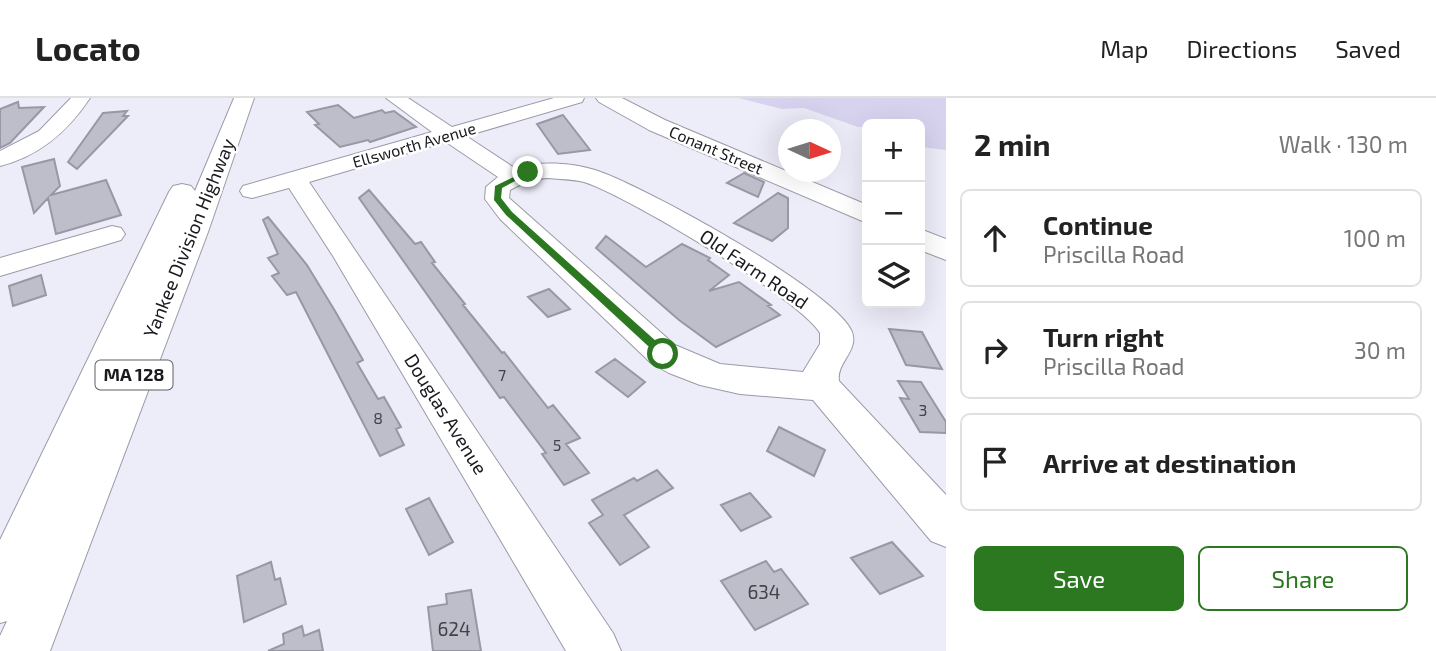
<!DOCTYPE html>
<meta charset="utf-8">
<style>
body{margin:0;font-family:"Exo 2",sans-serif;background:#f6f6f6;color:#222}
.controls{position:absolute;right:21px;top:21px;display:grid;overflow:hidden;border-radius:10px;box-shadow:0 7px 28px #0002}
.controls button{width:63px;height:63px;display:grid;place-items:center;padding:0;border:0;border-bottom:2px solid #e0e0e0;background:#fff;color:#222;font:35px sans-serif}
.compass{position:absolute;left:778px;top:21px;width:63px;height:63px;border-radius:50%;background:#fff;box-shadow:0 7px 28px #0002;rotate:94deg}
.stop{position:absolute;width:21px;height:21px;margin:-16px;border:5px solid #2b7821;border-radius:50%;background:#fff}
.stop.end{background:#2b7821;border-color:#fff;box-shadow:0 2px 7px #0008}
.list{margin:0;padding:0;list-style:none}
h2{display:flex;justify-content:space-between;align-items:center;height:91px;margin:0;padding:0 28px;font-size:30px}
h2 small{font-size:23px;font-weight:400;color:#767676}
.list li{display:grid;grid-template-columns:46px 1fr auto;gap:21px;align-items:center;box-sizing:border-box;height:98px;margin:0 14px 14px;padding:0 14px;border:2px solid #e0e0e0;border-radius:10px}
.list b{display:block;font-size:26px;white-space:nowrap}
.list p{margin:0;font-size:23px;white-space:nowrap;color:#767676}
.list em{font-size:23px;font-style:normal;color:#767676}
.actions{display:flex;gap:14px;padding:21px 28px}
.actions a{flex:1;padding:16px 0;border:2px solid #2b7821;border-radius:10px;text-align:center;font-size:24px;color:#2b7821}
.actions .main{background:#2b7821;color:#fff}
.icon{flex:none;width:38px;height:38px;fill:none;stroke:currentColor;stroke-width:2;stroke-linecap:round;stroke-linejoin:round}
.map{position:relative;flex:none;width:946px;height:553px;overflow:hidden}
header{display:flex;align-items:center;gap:42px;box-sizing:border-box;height:98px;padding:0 35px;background:#fff;border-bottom:2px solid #e0e0e0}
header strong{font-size:33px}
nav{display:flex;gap:38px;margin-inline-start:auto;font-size:24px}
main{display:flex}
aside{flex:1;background:#fff}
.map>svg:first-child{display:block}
</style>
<header>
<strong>Locato</strong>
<nav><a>Map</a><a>Directions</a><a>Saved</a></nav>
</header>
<main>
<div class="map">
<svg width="946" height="553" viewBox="0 0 946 553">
<rect width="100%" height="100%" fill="#edecf9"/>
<path fill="#d7d3ef" d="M739 0H946V52L920 49V26H867V29H858L804 10 782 11Z"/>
<path fill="#bebdca" stroke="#9897a3" stroke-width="2" d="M18 4 19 10 44 9 10 45 0 50V11Z
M338 7 354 20 382 12 385 15 394 13 416 29 370 44 368 42 340 49 315 27 319 26 307 14Z
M127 13 123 18H128L77 71 68 64 103 15Z
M563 17 590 52 558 56 537 26Z
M54 61 60 88 51 97 106 82 121 117 56 136 48 100 34 115 22 69Z
M744 75 764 84 758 99 727 85Z
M369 92 415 146 421 144 435 164 432 165 465 206 463 207 502 255 504 254 548 310 553 307 580 340 566 346 589 375 564 387 542 356 546 355 504 299 500 300 359 100Z
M778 95 788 100V130L772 143 734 125Z
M268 119 307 167 335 213 363 262 357 265 378 301 384 299 401 329 396 331 404 347 380 358 296 194 287 197 272 178 279 175 268 160 278 156 263 122Z
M606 138 646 169 682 146 710 160 708 162 729 177 709 193 739 184 771 207 768 208 780 217 716 249 679 222 596 150Z
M41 177 46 197 13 208 9 188Z
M549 191 570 211 548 219 528 199Z
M889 231 922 234 942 271 906 267Z
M615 261 645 284 628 299 596 274Z
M898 283 921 284 946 324V335L920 334 900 300 909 301Z
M779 329 825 352 814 378 767 353Z
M657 372 673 390 624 417 649 449 620 467 589 425 603 417 592 402 634 380 637 383Z
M750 395 771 419 741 433 721 407Z
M429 400 453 444 429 457 406 411Z
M892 444 923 478 880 496 851 460Z
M766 463 774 474 781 471 808 506 755 532 721 483Z
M271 464 275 482 280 480 286 506 244 524 237 478Z
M471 492 481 553H433L428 509 447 506 446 496Z
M302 528 304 538 319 532 323 553H268L284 546 283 536Z"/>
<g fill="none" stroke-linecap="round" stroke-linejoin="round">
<g stroke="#9c9aa7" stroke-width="2">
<path id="minor" d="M71 0H90C68 33 40 58 0 68V53L39 33Z
M386 0H408L452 29 554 0H584L582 4 466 38 516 71C538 62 573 65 595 72 642 87 836 193 852 234 859 253 836 265 839 283L946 397V449L931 443 813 302 740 296 700 287 669 275 651 265 500 121 485 101 486 89 498 79 446 44 309 84 613 535 621 553H566L333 158 289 90 252 100 243 98 240 93 243 88 432 34ZM547 80C559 81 573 81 584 84 626 97 800 201 820 235V246L803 274 720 266 675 247 509 100 510 92C523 85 532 81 547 80Z
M112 128 121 130 125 136 121 142 0 178V160Z"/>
</g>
<g stroke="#9c9aa7" stroke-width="2">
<path id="major" d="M596 0H622L665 22 867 107V125L649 32 599 4Z
M920 131 946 141V162L920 152Z"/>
</g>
<g stroke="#9c9aa7" stroke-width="2">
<path id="highway" d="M234 0H254L208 134 50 553H0V538L7 523 0 525V442L169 94 173 88 182 86 191 88 195 93Z"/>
</g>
<use href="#minor" fill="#fff" fill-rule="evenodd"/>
<use href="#major" fill="#fff" fill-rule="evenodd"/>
<use href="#highway" fill="#fff" fill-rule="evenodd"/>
</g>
<path fill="#2b7821" d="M526 73 532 74 502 90 501 100 512 114 667 253V259H660L506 117 494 102 495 88Z"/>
<g text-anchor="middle" stroke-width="5" stroke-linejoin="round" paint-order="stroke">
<g font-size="16" fill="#19191e" stroke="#fff">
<text transform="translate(414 47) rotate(-16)" y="6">Ellsworth Avenue</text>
<text transform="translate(716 52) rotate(23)" y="6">Conant Street</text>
</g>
<g font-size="16" fill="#424249">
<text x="502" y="283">7</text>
<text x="923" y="318">3</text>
<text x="378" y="326">8</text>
<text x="557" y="353">5</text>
</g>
<rect fill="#fff" stroke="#5e5e62" stroke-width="2" x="95.5" y="262.5" width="77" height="29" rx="5"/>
<g font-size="18" font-weight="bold" fill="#19191e">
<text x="134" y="283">MA 128</text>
</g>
<g font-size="19" fill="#19191e" stroke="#fff">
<text transform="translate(189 140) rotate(-68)" y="7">Yankee Division Highway</text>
<text transform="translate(754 171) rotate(34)" y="7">Old Farm Road</text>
<text transform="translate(446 316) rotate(58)" y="7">Douglas Avenue</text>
</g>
<g font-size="19" fill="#424249">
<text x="764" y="501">634</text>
<text x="454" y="538">624</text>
</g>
</g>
</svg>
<div class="controls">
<button>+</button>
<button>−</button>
<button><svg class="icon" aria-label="layers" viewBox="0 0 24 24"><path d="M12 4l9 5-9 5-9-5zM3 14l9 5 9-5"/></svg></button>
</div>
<svg class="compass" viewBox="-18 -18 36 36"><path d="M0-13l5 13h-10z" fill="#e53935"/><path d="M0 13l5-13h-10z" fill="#767676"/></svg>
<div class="stop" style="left:663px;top:256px"></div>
<div class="stop end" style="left:528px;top:74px"></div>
</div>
<aside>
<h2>2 min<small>Walk · 130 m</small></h2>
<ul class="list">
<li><svg class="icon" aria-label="ahead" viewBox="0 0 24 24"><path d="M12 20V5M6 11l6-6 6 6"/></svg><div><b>Continue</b><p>Priscilla Road</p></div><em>100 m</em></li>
<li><svg class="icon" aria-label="right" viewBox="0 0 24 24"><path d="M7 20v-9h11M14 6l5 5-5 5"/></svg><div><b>Turn right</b><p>Priscilla Road</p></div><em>30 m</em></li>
<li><svg class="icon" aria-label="arrive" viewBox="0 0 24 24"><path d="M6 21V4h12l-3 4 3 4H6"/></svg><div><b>Arrive at destination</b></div></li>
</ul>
<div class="actions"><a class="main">Save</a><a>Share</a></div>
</aside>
</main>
